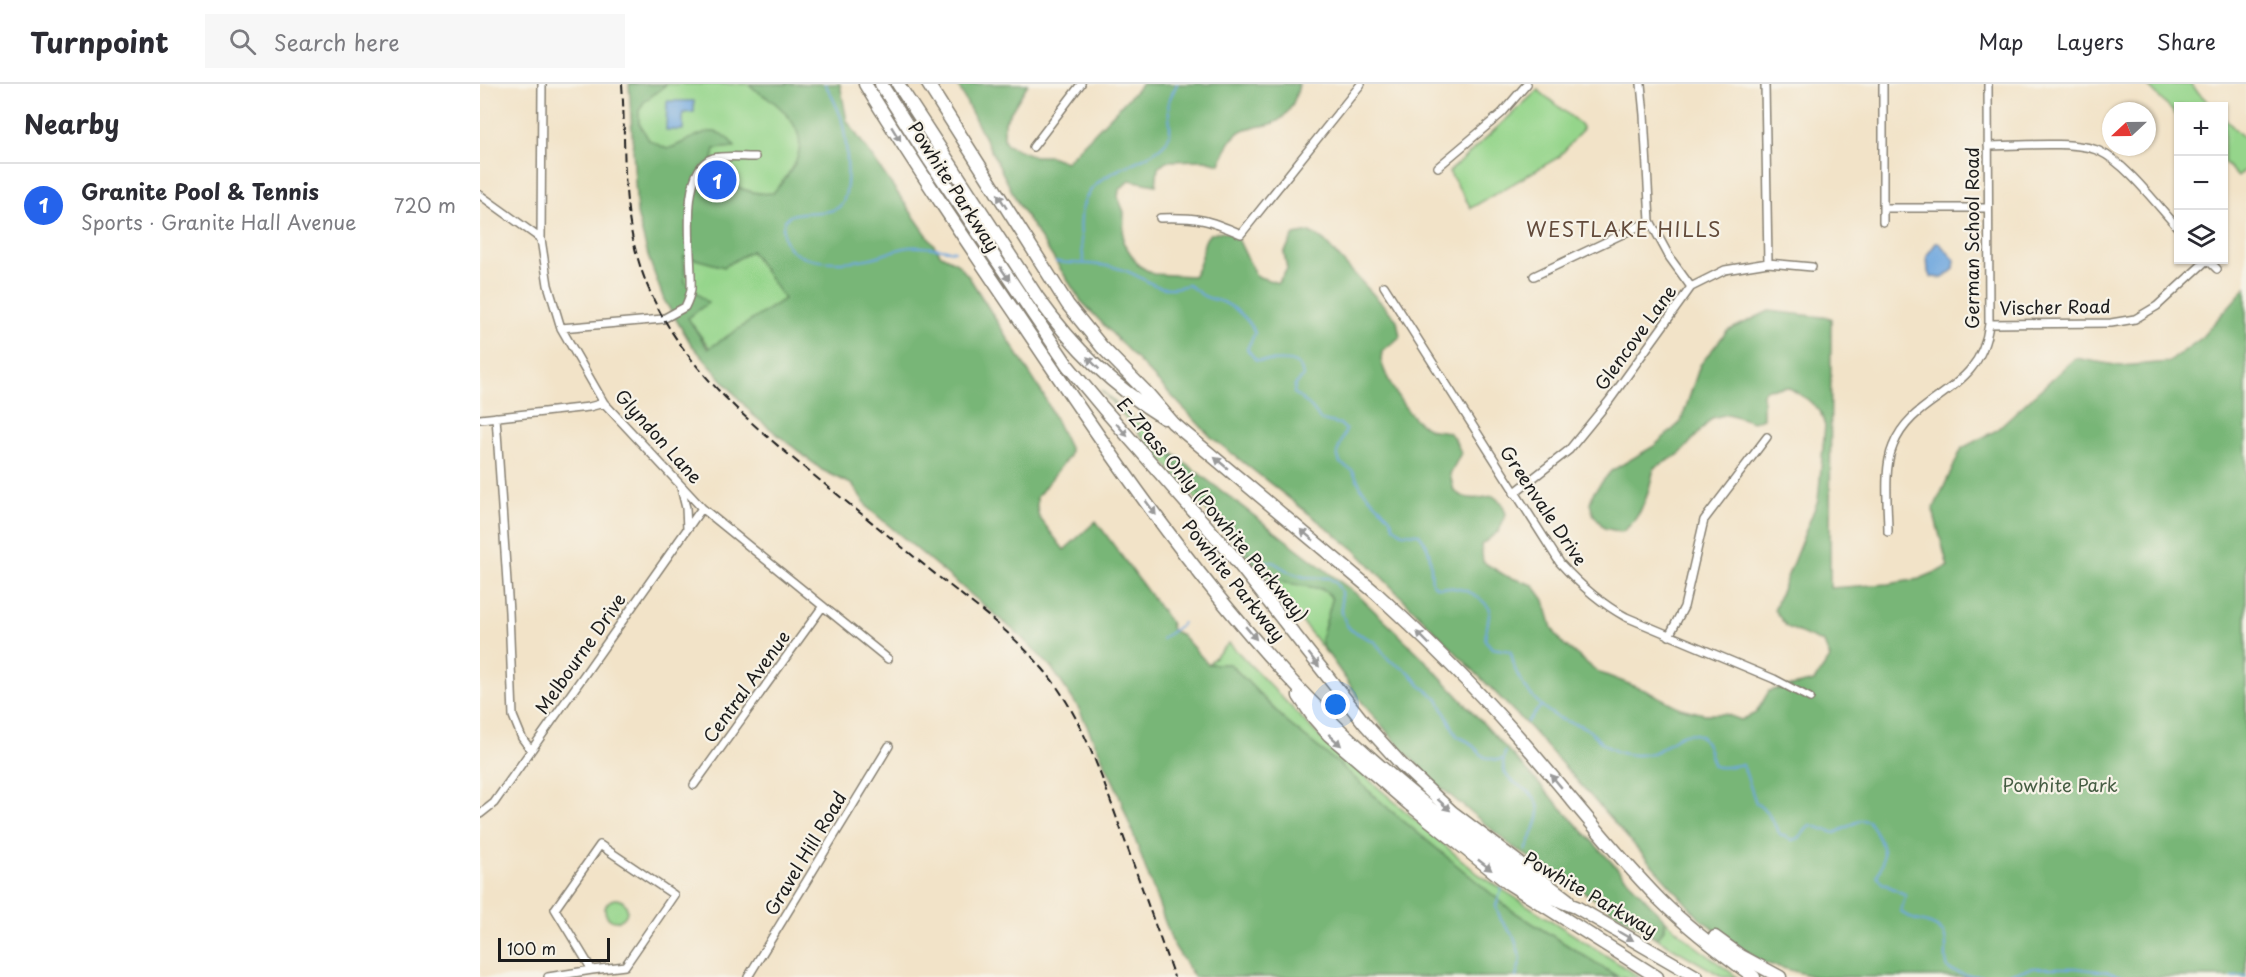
<!DOCTYPE html>
<meta charset="utf-8">
<style>
body{margin:0;font-family:"Playpen Sans",sans-serif;background:#f7f7f7;color:#2b2b33}
.controls{position:absolute;right:18px;top:18px;display:grid;overflow:hidden;border-radius:0px;box-shadow:0 2px 4px #0004}
.controls button{width:54px;height:54px;display:grid;place-items:center;padding:0;border:0;border-bottom:2px solid #e1e1e2;background:#fff;color:#2b2b33;font:30px sans-serif}
.compass{position:absolute;left:1622px;top:18px;width:54px;height:54px;border-radius:50%;background:#fff;box-shadow:0 2px 4px #0004;rotate:248deg}
.scale{position:absolute;left:18px;bottom:15px;width:112px;box-sizing:border-box;padding-left:6px;border:3px solid #1c1c1c;border-top:0;font-size:16px;line-height:21px;white-space:nowrap;color:#1c1c1c;-webkit-text-stroke:4px #f7f3e8;paint-order:stroke}
.you{position:absolute;left:856px;top:621px;width:21px;height:21px;margin:-15px;border:4px solid #fff;border-radius:50%;background:#1a73e8;box-shadow:0 0 0 9px #1a73e833}
.badge{display:grid;place-items:center;width:39px;height:39px;border-radius:50%;background:#2563eb;color:#fff;font-size:20px;font-weight:700}
.pin{position:absolute;translate:-50% -50%;border:3px solid #fff;box-shadow:0 2px 6px #0006}
.list{margin:0;padding:0;list-style:none}
h2{display:flex;justify-content:space-between;align-items:center;height:78px;margin:0;padding:0 24px;font-size:26px}
h2 small{font-size:20px;font-weight:400;color:#7c7c81}
.list li{display:grid;grid-template-columns:39px 1fr auto;gap:18px;align-items:center;box-sizing:border-box;height:84px;padding:0 24px;border-top:2px solid #e1e1e2}
.list b{display:block;font-size:22px;white-space:nowrap}
.list p{margin:0;font-size:20px;white-space:nowrap;color:#7c7c81}
.list em{font-size:20px;font-style:normal;color:#7c7c81}
.icon{flex:none;width:33px;height:33px;fill:none;stroke:currentColor;stroke-width:2;stroke-linecap:round;stroke-linejoin:round}
.map{position:relative;flex:none;width:1766px;height:893px;overflow:hidden}
header{display:flex;align-items:center;gap:36px;box-sizing:border-box;height:84px;padding:0 30px;background:#fff;border-bottom:2px solid #e1e1e2}
header strong{font-size:28px}
nav{display:flex;gap:33px;margin-inline-start:auto;font-size:21px}
.search{width:420px;height:54px;background:#f7f7f7;display:flex;align-items:center;gap:15px;box-sizing:border-box;padding:0 21px;border-radius:0px;color:#7c7c81;font-size:22px}
main{display:flex}
aside{flex:1;background:#fff}
.map>svg:first-child{display:block}
</style>
<header>
<strong>Turnpoint</strong>
<div class="search"><svg class="icon" aria-label="search" viewBox="0 0 24 24"><circle cx="10" cy="10" r="6"/><path d="M15 15l6 6"/></svg>Search here</div>
<nav><a>Map</a><a>Layers</a><a>Share</a></nav>
</header>
<main>
<aside>
<h2>Nearby<small></small></h2>
<ul class="list">
<li><span class="badge">1</span><div><b>Granite Pool &amp; Tennis</b><p>Sports · Granite Hall Avenue</p></div><em>720 m</em></li>
</ul>
</aside>
<div class="map">
<svg width="1766" height="893" viewBox="0 0 1766 893">
<rect width="100%" height="100%" fill="#f7f3e8"/>
<filter id="ink" filterUnits="userSpaceOnUse"><feTurbulence type="fractalNoise" baseFrequency=".0167" numOctaves="2"/><feDisplacementMap in="SourceGraphic" scale="12" xChannelSelector="R" yChannelSelector="G"/><feConvolveMatrix kernelMatrix="1 2 1 2 8 2 1 2 1" color-interpolation-filters="sRGB"/></filter>
<filter id="wash" filterUnits="userSpaceOnUse"><feTurbulence type="fractalNoise" baseFrequency=".008" numOctaves="4" result="noise"/><feDisplacementMap in="SourceGraphic" scale="24" xChannelSelector="R" yChannelSelector="G"/><feGaussianBlur stdDeviation="1.35" result="paint"/><feColorMatrix in="noise" values="0 0 0 0 0 0 0 0 0 0 0 0 0 0 0 0 0 1.4 0 .05"/><feComposite in="paint" operator="in"/></filter>
<g filter="url(#wash)">
<rect width="100%" height="100%" fill="#f2e3c8"/>
<path fill="#95d58b" stroke="#587854" stroke-width="1.5" d="M155 0H307L335 52 317 214 235 271 187 207 166 141Z
M1666 0H1710L1732 22H1698V33Z
M1058 6 1100 40 1103 45 1079 73 991 124 969 88Z
M1744 34 1766 56V85L1758 93 1744 78Z
M621 306 696 372H692V377L728 422 761 458 779 487Z
M789 496C805 499 847 499 852 516L843 563 848 571Z
M749 559 842 655 998 790 1160 893H1138L1031 826 910 726 860 681 809 640 750 580H728Z
M125 826a11 11 0 1 1 22 0a11 11 0 1 1-22 0Z
M1185 836 1214 861 1257 893H1243L1176 854 1185 843Z"/>
<path fill="#78b677" stroke="#4a694a" stroke-width="1.5" fill-rule="evenodd" d="M149 0H187L164 18 159 27V39L169 56 187 65C212 58 233 31 255 63L235 65 231 85C249 100 269 112 293 109 323 75 333 52 295 19 286 12 277 9 269 0H360L367 37 461 171 477 179 489 193 564 312 590 366 589 372 557 413V425L559 433 584 466 616 437 690 538 692 546 702 551 728 580H750L809 640 860 681 910 726 1031 826 1138 893H714L693 860 636 703 598 623 571 583 538 550 388 424 373 401 342 386 273 331 211 260 184 216 169 175 157 130ZM271 167 304 215 228 265 208 234 228 219 205 198 204 172 244 183Z
M477 0H548L524 39V55L527 61 554 72H570L586 78 662 0H819C816 16 808 35 791 40 782 43 772 42 763 46 751 51 745 68 740 80L725 76 686 77 678 84 676 101 649 96 639 107 638 113 644 128 643 158 658 181 673 190 713 192C731 171 711 138 756 151L776 192 798 199 807 185 804 169 814 151 830 148 844 157 917 236 920 253 902 267C902 271 900 276 902 280 908 298 925 328 940 339 961 357 967 332 981 369L970 390 974 407C987 417 997 415 1013 412L1022 419 1026 430 1019 447 1001 461 1003 478 1026 492 1053 501 1064 516 1072 544 1081 558 1118 588 1167 607 1200 624 1224 630H1245L1261 636 1276 629 1289 607 1334 597 1350 574 1344 559 1307 543 1294 526 1338 416 1345 342 1340 327 1327 315 1308 303 1286 305 1283 309V334L1273 338 1248 330 1232 334 1200 370 1174 384C1169 408 1163 433 1142 448L1124 444 1113 430 1110 419 1113 409 1131 387 1174 362 1201 338 1220 281 1247 247 1289 227 1351 234 1350 504 1408 500 1439 495 1468 483 1453 426 1482 364 1515 347 1595 274 1641 282 1689 278 1720 255 1766 203V893H1335L1281 878 1220 835 1051 645 875 466 731 353 601 217 539 121Z
M692 372H696L879 512 941 572 1185 836C1186 844 1183 849 1176 854L1033 763 954 698 921 664 884 621 843 563 841 555 852 516 850 511 842 505 789 496 779 487 761 458 728 422 692 376Z"/>
<path fill="#6fa7de" stroke="#46627d" stroke-width="1.5" d="M187 17H214V28L203 29V46H186Z
M1456 159H1459L1475 176 1474 185 1463 194 1451 193 1448 188 1447 171Z"/>
<g fill="none" stroke-linecap="round" stroke-linejoin="round">
<path stroke="#6fa7de" stroke-width="2" d="M345 0C351 10 357 22 361 33 366 51 373 108 360 122 345 136 303 118 303 145 302 183 361 180 386 175 401 173 414 165 430 163 445 162 460 165 475 167
M576 178C596 180 618 179 637 184 667 191 672 212 708 201 715 204 718 209 724 212 730 215 737 216 743 218 757 225 769 235 775 249L767 265 776 276C792 280 822 268 823 293L815 301 814 309 829 321 841 336 860 340 866 346 857 369 860 379 873 387 882 405 910 434 914 443 922 449 939 450C953 466 950 480 952 499L957 503C980 503 995 506 1010 525L1005 556 1012 564 1030 567C1033 573 1033 579 1035 585 1043 605 1062 626 1081 635 1089 639 1100 640 1107 645 1113 649 1118 656 1124 660 1137 671 1156 673 1172 669 1188 665 1199 643 1218 651 1229 656 1229 672 1234 682 1244 686 1253 680 1263 681L1276 719 1287 728 1300 750 1312 756 1319 754 1330 741 1355 749 1381 736 1388 737C1402 757 1409 769 1397 792L1402 799 1426 811 1421 827C1432 840 1453 835 1463 849 1470 859 1462 875 1469 886L1485 891 1514 893 1552 884H1594L1627 888 1643 893
M604 180C597 127 595 103 651 80 662 75 678 68 686 58 695 46 686 29 689 17 691 11 695 5 697 0
M780 480 784 477 793 478 811 489 824 493 849 494 855 498 861 507 862 529 866 540 871 546 895 558 909 576 929 588 941 602 957 614 977 652 989 658 1004 673 1018 676 1023 675
M682 555 703 539
M1047 638 1061 622
M1025 668C1014 707 1057 696 1059 727 1059 739 1050 755 1046 767
M1022 804 1016 822 1021 836 1034 853 1041 875 1036 893
M1752 893 1766 892"/>
</g>
</g>
<g filter="url(#ink)">
<g fill="none" stroke-linecap="round" stroke-linejoin="round">
<g stroke="#878072" stroke-width="10">
<path id="minor" d="M62 0 61 155 68 201 81 244 124 319 222 424 408 575
M1161 0 1164 31 1170 137 1190 174 1211 203
M1285 0 1288 179
M1508 62C1536 62 1594 56 1619 67 1646 79 1677 121 1698 144
M553 63 601 0
M958 83 1022 29 1047 0
M0 111 61 155
M1403 124H1508
M680 134C717 133 727 135 761 150L881 0
M1403 138V0
M1728 176 1737 185
M1054 192 1170 137
M904 202 1080 479C1100 501 1120 519 1146 533L1294 595 1330 614
M1509 240 1631 239 1655 235 1677 222 1727 176
M81 244 183 235 205 223C208 217 210 212 211 205 213 176 197 85 233 74 245 71 262 73 275 73
M16 333 29 528 33 632 42 654 51 666
M0 335 109 323 124 319
M201 404 206 424 207 445
M1034 409 1089 366 1129 317 1211 203 1245 186 1288 179 1332 183
M1408 448C1408 423 1403 385 1413 362 1434 308 1500 312 1509 240L1508 0
M1189 552 1204 523 1224 436 1287 353
M214 701 343 522
M0 730 14 719 222 424
M120 761 194 811 145 882 112 886 75 825Z
M68 893 112 886
M268 893 409 662"/>
</g>
<g stroke="#878072" stroke-width="15">
<path id="motorway" d="M385 0C436 83 491 164 546 245 625 363 711 489 808 593 859 649 917 698 976 745 1013 773 1051 809 1096 823L1217 893
M401 0 450 77 588 282 623 324 751 470 885 640 922 681 972 728 1088 816
M418 0 558 214C594 264 632 302 684 334
M448 0 588 221 622 263 668 310 693 339 897 510C945 554 992 600 1035 649 1084 704 1128 763 1179 815 1208 844 1241 869 1274 893
M819 612 834 634 849 651 929 720 1028 799 1177 893
M1235 853 1261 872 1300 893"/>
</g>
<use href="#minor" stroke="#fff" stroke-width="7"/>
<use href="#motorway" stroke="#fff" stroke-width="12"/>
<path stroke="#1c1c1c" stroke-width="2" stroke-dasharray="9 4.5" stroke-linecap="butt" d="M142 0C146 55 141 110 155 164 179 261 254 326 327 386 372 422 416 458 460 494 496 522 533 550 563 585 601 629 620 689 640 743 658 793 676 843 694 893"/>
</g>
<defs><path id="oneway-solid" d="M-6-.8H1V-3.2L6.5 0L1 3.2V.8H-6Z" transform="scale(1.5)"/></defs>
<g fill="#999">
<use href="#oneway-solid" transform="translate(416 50) rotate(58)"/>
<use href="#oneway-solid" transform="translate(522 117) rotate(-122)"/>
<use href="#oneway-solid" transform="translate(525 190) rotate(56)"/>
<use href="#oneway-solid" transform="translate(613 279) rotate(-135)"/>
<use href="#oneway-solid" transform="translate(642 346) rotate(49)"/>
<use href="#oneway-solid" transform="translate(741 379) rotate(-140)"/>
<use href="#oneway-solid" transform="translate(671 424) rotate(54)"/>
<use href="#oneway-solid" transform="translate(827 451) rotate(-140)"/>
<use href="#oneway-solid" transform="translate(771 549) rotate(50)"/>
<use href="#oneway-solid" transform="translate(943 554) rotate(-135)"/>
<use href="#oneway-solid" transform="translate(834 576) rotate(52)"/>
<use href="#oneway-solid" transform="translate(855 656) rotate(42)"/>
<use href="#oneway-solid" transform="translate(1076 697) rotate(-130)"/>
<use href="#oneway-solid" transform="translate(964 721) rotate(42)"/>
<use href="#oneway-solid" transform="translate(1005 781) rotate(38)"/>
<use href="#oneway-solid" transform="translate(1146 852) rotate(30)"/>
</g>
</g>
<g text-anchor="middle" stroke-width="4.5" stroke-linejoin="round" paint-order="stroke">
<g font-size="18" fill="#1c1c1c" stroke="#f7f3e8">
<text transform="translate(473 103) rotate(57)" y="6">Powhite Parkway</text>
<text transform="translate(1493 154) rotate(-90)" y="6">German School Road</text>
<text transform="translate(1575 224) rotate(-1)" y="6">Vischer Road</text>
<text transform="translate(1156 254) rotate(-54)" y="6">Glencove Lane</text>
<text transform="translate(178 353) rotate(48)" y="6">Glyndon Lane</text>
<text transform="translate(1063 422) rotate(56)" y="6">Greenvale Drive</text>
<text transform="translate(732 426) rotate(50)" y="6">E-ZPass Only (Powhite Parkway)</text>
<text transform="translate(753 497) rotate(51)" y="6">Powhite Parkway</text>
<text transform="translate(101 570) rotate(-55)" y="6">Melbourne Drive</text>
<text transform="translate(267 603) rotate(-54)" y="6">Central Avenue</text>
<text transform="translate(326 770) rotate(-59)" y="6">Gravel Hill Road</text>
<text transform="translate(1110 811) rotate(30)" y="6">Powhite Parkway</text>
</g>
<g font-size="18" fill="#465d43" stroke="#f7f3e8">
<text x="1580" y="708">Powhite Park</text>
</g>
<g font-size="20" letter-spacing="1.5" fill="#634b3b" stroke="#f7f3e8">
<text x="1144" y="153">WESTLAKE HILLS</text>
</g>
</g>
</svg>
<div class="controls">
<button>+</button>
<button>−</button>
<button><svg class="icon" aria-label="layers" viewBox="0 0 24 24"><path d="M12 4l9 5-9 5-9-5zM3 14l9 5 9-5"/></svg></button>
</div>
<svg class="compass" viewBox="-18 -18 36 36"><path d="M0-13l5 13h-10z" fill="#e53935"/><path d="M0 13l5-13h-10z" fill="#7c7c81"/></svg>
<div class="scale">100 m</div>
<div class="you"></div>
<div class="pin badge" style="left:237px;top:96px">1</div>
</div>
</main>
